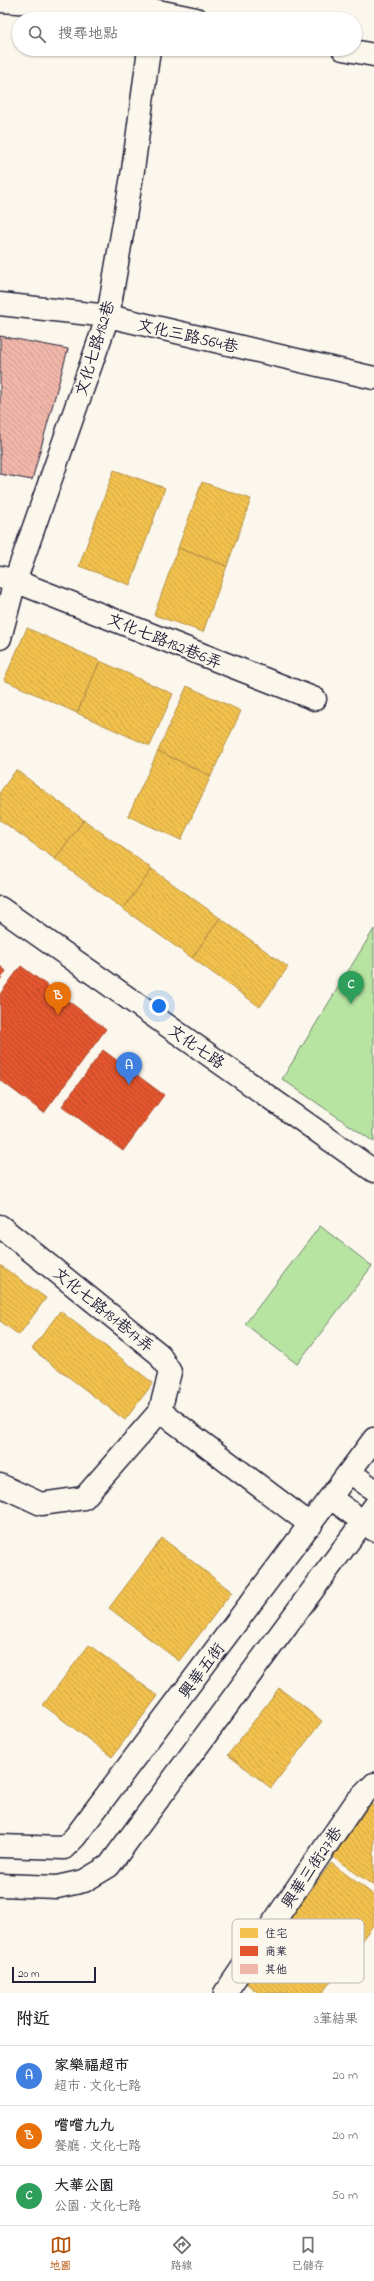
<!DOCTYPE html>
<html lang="zh-TW">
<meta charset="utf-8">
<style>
body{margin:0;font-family:"Indie Flower","LXGW WenKai TC",sans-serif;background:#f2f2f2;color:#202124}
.scale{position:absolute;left:12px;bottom:10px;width:84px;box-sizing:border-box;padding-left:4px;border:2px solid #22223b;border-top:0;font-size:11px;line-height:14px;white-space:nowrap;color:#22223b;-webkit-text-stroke:3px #fbf7ec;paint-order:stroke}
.you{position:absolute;left:159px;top:1006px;width:14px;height:14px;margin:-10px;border:3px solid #fff;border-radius:50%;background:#1a73e8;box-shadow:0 0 0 6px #1a73e833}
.badge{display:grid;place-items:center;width:26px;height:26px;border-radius:50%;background:#b45309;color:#fff;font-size:13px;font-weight:700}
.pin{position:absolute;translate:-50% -33px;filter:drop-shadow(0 1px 2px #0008)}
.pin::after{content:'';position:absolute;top:21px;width:14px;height:12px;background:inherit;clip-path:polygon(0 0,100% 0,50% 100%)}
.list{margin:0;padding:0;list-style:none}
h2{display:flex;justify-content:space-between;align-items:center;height:52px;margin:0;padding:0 16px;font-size:17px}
h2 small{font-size:13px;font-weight:400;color:#757577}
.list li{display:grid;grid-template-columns:26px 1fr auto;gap:12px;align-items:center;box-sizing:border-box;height:60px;padding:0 16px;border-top:1px solid #e0e0e0}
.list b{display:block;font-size:15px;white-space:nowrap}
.list p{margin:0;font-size:13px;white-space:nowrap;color:#757577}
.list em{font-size:13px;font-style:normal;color:#757577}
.icon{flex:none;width:22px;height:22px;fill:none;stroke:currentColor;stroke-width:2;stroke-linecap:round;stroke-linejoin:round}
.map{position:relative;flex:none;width:374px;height:1993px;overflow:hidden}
.search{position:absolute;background:#fff;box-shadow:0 1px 3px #0004;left:12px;right:12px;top:12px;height:44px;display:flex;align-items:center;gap:10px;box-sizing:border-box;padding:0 14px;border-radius:22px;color:#757577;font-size:15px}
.sheet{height:232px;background:#fff}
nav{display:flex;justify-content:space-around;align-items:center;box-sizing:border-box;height:56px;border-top:1px solid #e0e0e0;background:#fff;font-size:11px;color:#757577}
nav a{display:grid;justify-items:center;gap:2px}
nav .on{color:#b45309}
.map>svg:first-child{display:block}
</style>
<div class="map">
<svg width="374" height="1993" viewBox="0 0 374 1993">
<defs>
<pattern id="homes-back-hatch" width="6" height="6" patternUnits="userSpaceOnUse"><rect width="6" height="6" fill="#f2c14e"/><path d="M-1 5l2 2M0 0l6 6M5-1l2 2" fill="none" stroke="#cfa645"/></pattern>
<pattern id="shops-back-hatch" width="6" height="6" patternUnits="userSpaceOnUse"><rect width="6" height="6" fill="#e4572e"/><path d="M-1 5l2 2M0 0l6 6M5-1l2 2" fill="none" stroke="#b84828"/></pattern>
<pattern id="building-back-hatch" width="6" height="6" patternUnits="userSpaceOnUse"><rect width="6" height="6" fill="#f0b6a9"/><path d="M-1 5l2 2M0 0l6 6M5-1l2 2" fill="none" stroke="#ce9c92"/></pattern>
</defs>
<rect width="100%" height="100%" fill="#fbf7ec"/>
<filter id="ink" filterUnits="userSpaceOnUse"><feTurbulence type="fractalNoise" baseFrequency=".025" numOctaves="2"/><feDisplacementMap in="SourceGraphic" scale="8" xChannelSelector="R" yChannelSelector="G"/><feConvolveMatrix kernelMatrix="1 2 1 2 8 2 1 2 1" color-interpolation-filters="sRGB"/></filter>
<g filter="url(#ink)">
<path fill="#b8e4a1" stroke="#6d836e" d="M374 929V1142L282 1079Z
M320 1226 372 1266 297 1364 245 1324Z"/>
<path fill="url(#homes-back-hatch)" stroke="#b49148" d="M114 470 165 488 130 585 79 566Z
M202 482 251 499 227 566 178 548Z
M178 548 227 566 203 632 154 615Z
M27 628 100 661 77 713 4 680Z
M100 661 173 694 150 746 77 713Z
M187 686 241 711 211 776 158 751Z
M158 751 211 776 181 840 128 816Z
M16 770 84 820 55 859 0 820V792Z
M84 820 152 869 123 909 55 859Z
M152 869 220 918 192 958 123 909Z
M220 918 288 967 260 1007 192 958Z
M0 1265 46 1298 19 1335 0 1321Z
M60 1311 153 1383 125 1420 32 1349Z
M162 1538 232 1592 179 1661 109 1608Z
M89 1645 158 1696 112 1757 43 1705Z
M279 1688 322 1721 271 1788 228 1755Z
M370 1804 374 1806V1886L333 1857Z
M331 1863 374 1895V1924L322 1993H259L243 1981Z"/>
<path fill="url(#shops-back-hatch)" stroke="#aa4732" d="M0 966 6 971 0 980Z
M21 966 106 1029 44 1113 0 1080V994Z
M103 1050 164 1095 123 1151 62 1106Z"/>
<path fill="url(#building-back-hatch)" stroke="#22223b" d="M0 336 68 349 32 480 0 474Z"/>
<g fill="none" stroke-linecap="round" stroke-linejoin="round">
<g stroke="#22223b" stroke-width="25">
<path id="minor" d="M0 1 153 10 196 19
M343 49 374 55
M0 304 108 316 374 378
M0 577 15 581 315 699
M0 638 15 581 108 316 133 170 149 49
M0 908 374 1171
M0 1226 159 1354 170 1372 160 1411 84 1498 41 1504 0 1485
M160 1411 311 1525
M350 1472 374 1490
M331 1498 374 1530
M0 1846 64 1848 75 1837 374 1439
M0 1885 57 1887 84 1881 109 1866 374 1507
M225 1993 356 1802 374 1784"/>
</g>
<use href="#minor" stroke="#fbf7ec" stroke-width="22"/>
</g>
</g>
<g text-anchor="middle" stroke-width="4" stroke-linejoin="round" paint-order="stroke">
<g font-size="16" fill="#22223b" stroke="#fbf7ec">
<text transform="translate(188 335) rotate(13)" y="6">文化三路564巷</text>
<text transform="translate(94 348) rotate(-73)" y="6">文化七路182巷</text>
<text transform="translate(165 640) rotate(22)" y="6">文化七路182巷6弄</text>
<text transform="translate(197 1046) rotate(35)" y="6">文化七路</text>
<text transform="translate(104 1309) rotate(39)" y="6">文化七路181巷17弄</text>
<text transform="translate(201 1670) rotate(-53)" y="6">興華五街</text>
<text transform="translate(311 1867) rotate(-56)" y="6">興華三街27巷</text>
</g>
</g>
<rect x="232" y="1919" width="132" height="64" rx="6" fill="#fbf7ec" stroke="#bab7b7" stroke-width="1"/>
<rect x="240" y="1928" width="18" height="10" fill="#f2c14e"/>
<rect x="240" y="1946" width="18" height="10" fill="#e4572e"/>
<rect x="240" y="1964" width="18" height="10" fill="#f0b6a9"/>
<g font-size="11" fill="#22223b">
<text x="265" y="1937">住宅</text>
<text x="265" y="1955">商業</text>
<text x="265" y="1973">其他</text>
</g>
</svg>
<div class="scale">20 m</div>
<div class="you"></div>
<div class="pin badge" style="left:129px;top:1085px;background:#3f7fe0">A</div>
<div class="pin badge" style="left:58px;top:1015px;background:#e8710a">B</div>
<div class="pin badge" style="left:351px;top:1004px;background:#2e9e5b">C</div>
<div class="search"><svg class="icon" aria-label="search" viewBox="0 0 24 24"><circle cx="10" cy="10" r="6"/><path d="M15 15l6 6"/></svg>搜尋地點</div>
</div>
<section class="sheet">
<h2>附近<small>3筆結果</small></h2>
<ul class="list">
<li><span class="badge" style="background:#3f7fe0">A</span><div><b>家樂福超市</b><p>超市 · 文化七路</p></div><em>20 m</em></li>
<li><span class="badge" style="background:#e8710a">B</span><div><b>嚐嚐九九</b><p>餐廳 · 文化七路</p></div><em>20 m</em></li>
<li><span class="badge" style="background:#2e9e5b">C</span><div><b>大華公園</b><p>公園 · 文化七路</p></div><em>50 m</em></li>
</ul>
</section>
<nav>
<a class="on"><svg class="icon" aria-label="map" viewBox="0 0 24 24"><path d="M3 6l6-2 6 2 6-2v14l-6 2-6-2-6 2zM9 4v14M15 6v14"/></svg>地圖</a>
<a><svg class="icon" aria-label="directions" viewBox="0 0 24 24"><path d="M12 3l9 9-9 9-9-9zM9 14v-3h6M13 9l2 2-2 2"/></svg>路線</a>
<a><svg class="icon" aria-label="saved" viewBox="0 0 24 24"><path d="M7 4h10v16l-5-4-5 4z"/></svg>已儲存</a>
</nav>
